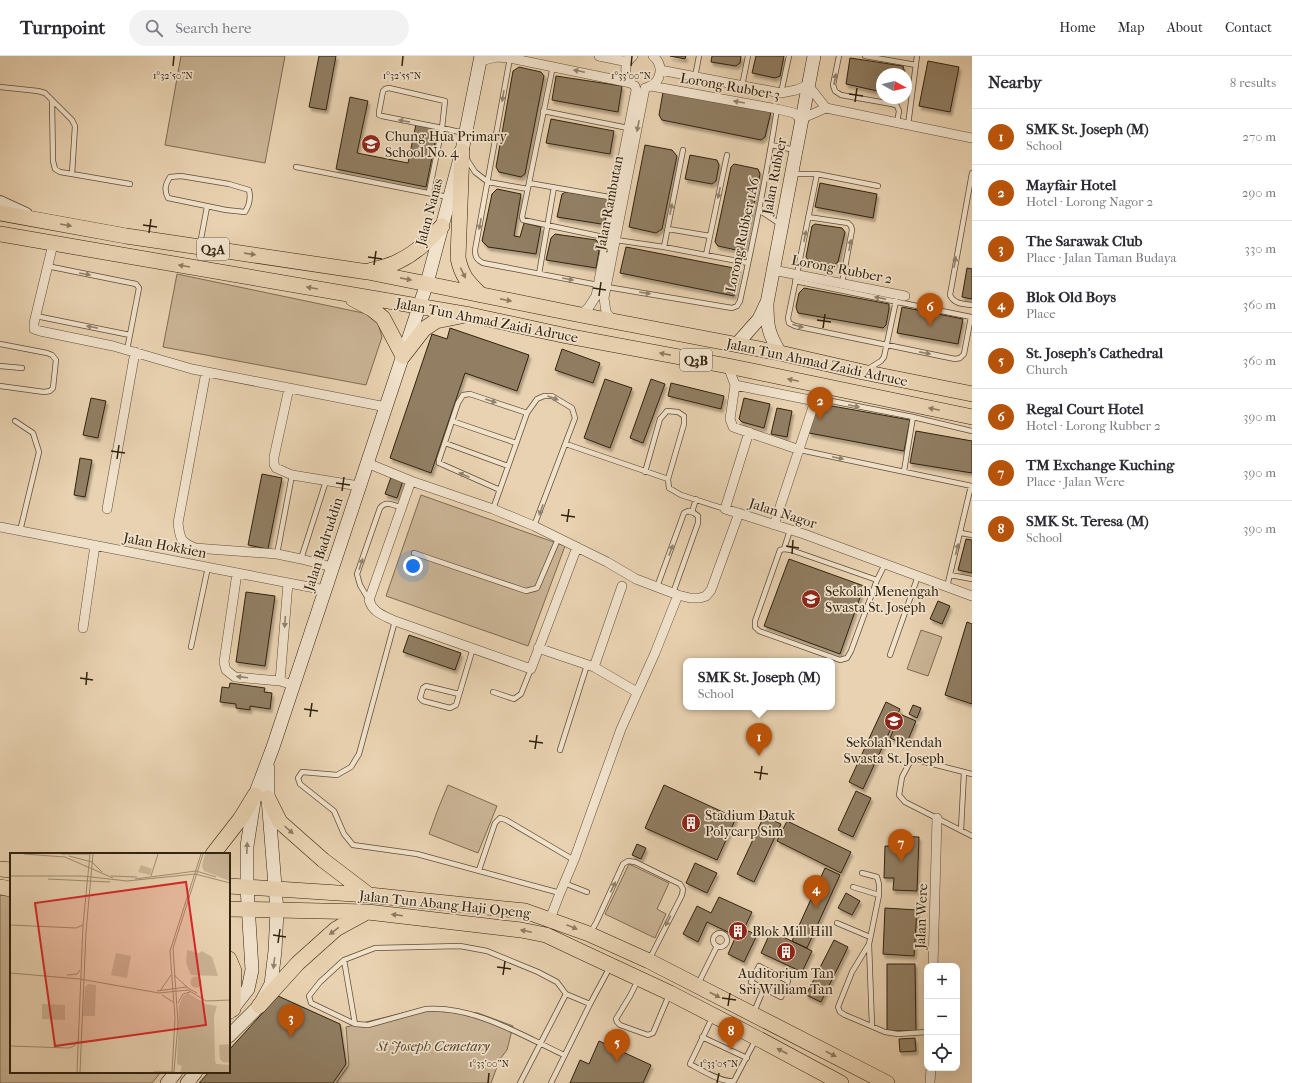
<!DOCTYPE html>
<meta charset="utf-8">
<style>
body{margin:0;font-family:"IM FELL French Canon",serif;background:#f2f2f3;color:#2b2b33}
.controls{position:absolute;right:12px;bottom:12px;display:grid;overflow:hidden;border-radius:8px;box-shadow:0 4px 16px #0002}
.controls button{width:36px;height:36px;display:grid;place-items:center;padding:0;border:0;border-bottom:1px solid #e1e1e2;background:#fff;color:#2b2b33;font:20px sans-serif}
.compass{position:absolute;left:876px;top:12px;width:36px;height:36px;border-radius:50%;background:#fff;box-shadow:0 4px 16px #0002;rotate:98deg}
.you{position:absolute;left:413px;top:510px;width:14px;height:14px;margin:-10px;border:3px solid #fff;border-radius:50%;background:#1a73e8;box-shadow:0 0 0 6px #1a73e833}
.badge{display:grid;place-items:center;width:26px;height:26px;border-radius:50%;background:#b45309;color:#fff;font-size:13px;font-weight:700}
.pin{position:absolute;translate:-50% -33px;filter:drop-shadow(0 1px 2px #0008)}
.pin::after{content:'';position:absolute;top:21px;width:14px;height:12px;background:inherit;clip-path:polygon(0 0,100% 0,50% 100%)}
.popup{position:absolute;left:683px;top:602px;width:152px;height:52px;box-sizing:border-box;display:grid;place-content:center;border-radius:8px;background:#fff;filter:drop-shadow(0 1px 3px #0005);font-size:13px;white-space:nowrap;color:#7c7c81}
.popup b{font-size:15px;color:#2b2b33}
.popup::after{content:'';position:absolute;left:50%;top:100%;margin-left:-8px;border:8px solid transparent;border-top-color:#fff}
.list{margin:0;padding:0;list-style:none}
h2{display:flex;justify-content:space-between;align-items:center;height:52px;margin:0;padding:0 16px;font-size:17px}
h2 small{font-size:13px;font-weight:400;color:#7c7c81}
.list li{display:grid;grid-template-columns:26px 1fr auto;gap:12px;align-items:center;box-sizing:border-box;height:56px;padding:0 16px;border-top:1px solid #e1e1e2}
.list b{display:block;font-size:15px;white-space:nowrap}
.list p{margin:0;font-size:13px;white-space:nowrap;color:#7c7c81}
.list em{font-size:13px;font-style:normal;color:#7c7c81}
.icon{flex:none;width:22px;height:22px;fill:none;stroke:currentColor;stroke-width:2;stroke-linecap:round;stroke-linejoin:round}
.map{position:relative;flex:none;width:972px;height:1027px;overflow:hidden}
header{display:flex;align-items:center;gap:24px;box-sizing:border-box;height:56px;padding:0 20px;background:#fff;border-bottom:1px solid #e1e1e2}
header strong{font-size:19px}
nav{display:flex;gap:22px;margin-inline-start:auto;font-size:14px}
.search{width:280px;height:36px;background:#f2f2f3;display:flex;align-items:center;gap:10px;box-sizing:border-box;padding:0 14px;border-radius:22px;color:#7c7c81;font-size:15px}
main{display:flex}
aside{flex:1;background:#fff}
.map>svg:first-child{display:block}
</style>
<header>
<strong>Turnpoint</strong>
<div class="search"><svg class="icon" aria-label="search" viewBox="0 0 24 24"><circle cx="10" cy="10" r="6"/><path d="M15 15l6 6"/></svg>Search here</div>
<nav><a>Home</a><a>Map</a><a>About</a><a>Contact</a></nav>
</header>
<main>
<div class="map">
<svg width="972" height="1027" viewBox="0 0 972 1027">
<defs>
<filter id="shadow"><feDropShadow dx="2" dy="3.5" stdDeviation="1" flood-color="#0004"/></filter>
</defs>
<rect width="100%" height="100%" fill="#e9d2b1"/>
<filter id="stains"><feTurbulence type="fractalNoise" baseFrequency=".005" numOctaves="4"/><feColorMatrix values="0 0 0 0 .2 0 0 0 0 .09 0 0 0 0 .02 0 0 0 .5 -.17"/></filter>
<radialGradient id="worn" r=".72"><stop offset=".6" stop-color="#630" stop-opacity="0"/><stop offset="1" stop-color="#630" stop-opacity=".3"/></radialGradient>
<path fill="#cab495" stroke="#7e6b52" d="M181 0H285L265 107 165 89Z
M177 218 368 258 378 267 382 281 366 329 163 291Z
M421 439 565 490 528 590 386 540Z
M921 574 942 581 928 620 907 613Z
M448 729 497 750 478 797 429 778 438 753Z
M629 808 669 827 657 853 666 858 655 882 605 858Z
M0 836 11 838V1016H161L152 1027H0Z
M427 951 478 957 513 970 507 994 500 1003 491 1027H336L349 1009 346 971Z"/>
<path fill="#917e63" stroke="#31220e" filter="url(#shadow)" d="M319 0H336L326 54 309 51Z
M670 0H686L685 3Z
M712 0H741L740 7 736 10 711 6Z
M756 0H784L780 20 775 22 752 17Z
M850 2 903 10 905 18H882V36L846 28Z
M928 5 959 11 950 56 919 50Z
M519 11 541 16 544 20 525 118 521 121 499 116 496 111 513 15Z
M556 20 622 30 618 56 552 44Z
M663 36 771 56 765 81 761 84 662 64 659 59Z
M350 41 368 45 357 97 408 107 416 68 438 72 426 131 336 113Z
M551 63 614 75 610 98 546 87Z
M645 89 672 94 677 100 662 173 656 177 629 171Z
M690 99 717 104 719 109 716 125 712 128 685 123Z
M734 108 758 113 760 118 745 192 741 195 718 190 715 186 731 111Z
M820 127 877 138 873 162 815 151Z
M497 133 521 138 514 180 520 181 524 167 541 171 536 198 488 191 482 185 492 138Z
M566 136 607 142 608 146 605 166 601 168 557 161 562 138Z
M815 168 842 172 845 176 838 206 834 209 809 205 806 201 812 170Z
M555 178 596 184 600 189 596 212 546 204 551 182Z
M626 191 739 213 734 240 620 217Z
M967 212 972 213V243L962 241Z
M804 232 889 248V253L886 269 883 272 798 257 796 251 799 237Z
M902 251 963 263 958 288 897 277Z
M450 272 529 299 517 335 465 317 431 417 390 402 432 278 447 283Z
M562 293 600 307 593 327 555 314Z
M605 323 632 332 610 392 584 382Z
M651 323 665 328 643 387 630 382Z
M671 327 724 340 721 353 668 340Z
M91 342 106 345 98 382 83 379Z
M744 342 770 348 764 372 742 366 739 363Z
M821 348 910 364 904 395 809 377 814 352Z
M777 352 792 355 787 381 771 378Z
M916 375 972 385V417L910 407Z
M80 402 92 404 85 441 74 439Z
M262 418 282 422 268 493 248 489Z
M391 421 403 425 397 442 385 438Z
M966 483 972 484V517L958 514Z
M789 503 864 530 840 598 764 570Z
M246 536 275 540 265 610 236 606Z
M938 545 950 550 942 568 930 563Z
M967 566 972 568V648L945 639Z
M409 579 461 597 455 614 403 596Z
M230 627 265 632 264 636 272 637 270 653 250 650V654L236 652V648L220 646 222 631 229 632Z
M886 646 900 653 863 733 849 726Z
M913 649 921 652 917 662 909 658Z
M900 658 916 665 906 689 890 682Z
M664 729 736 762 717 804 645 772Z
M856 735 871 742 853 781 838 774Z
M764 760 781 768 754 826 737 818Z
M787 765 851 796 841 817 777 785Z
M894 780 919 781 917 835 893 834 894 822H884L885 790H894Z
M637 788 646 792 641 803 632 799Z
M695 807 717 817 707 837 686 827Z
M825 812 840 819 807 892 792 885Z
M846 837 860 845 852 859 838 852Z
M719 841 752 856 744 873 757 879 744 906 728 898 736 880 707 866 698 886 683 878 697 850 711 857Z
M885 852 917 854 914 900 883 898Z
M771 875 812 895 802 916 761 897Z
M834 884 848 891 821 946 806 939Z
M887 908H915L916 975H887Z
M278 940 340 968 346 1008 333 1027H199L209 1016H229V994Z
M915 982 916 995 900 996 899 983Z
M599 985 651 1009 643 1027H570L580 1004 589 1008Z"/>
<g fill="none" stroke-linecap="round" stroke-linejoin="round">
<g stroke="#5f4e37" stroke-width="6">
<path id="service" d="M839 0 833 29 835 35 841 39 892 48 897 50 899 55 897 67
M865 0 916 9
M510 2 475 194C475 201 477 204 483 207L598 229
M553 10 522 161 523 164 608 182
M695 21 699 0
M742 30 748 0
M0 31 38 35 45 37 72 64 75 70 72 118 130 128
M781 37 789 0
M52 44 53 105 55 113 60 116 72 118
M543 55 628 72
M908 69 917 0
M771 89 795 94
M466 102 475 116 488 126 528 133
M296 111 448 141
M972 117 950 239C954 248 963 248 972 249
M793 118H817L878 130
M181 120 229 128 249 134C251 142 250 148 245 156L226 154 168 142C164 134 165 129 170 121Z
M529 127 615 142
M429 136 442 72 445 45 389 32 385 33 383 35 379 56V59L382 60 442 72 464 77
M759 154 780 168
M808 161 848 167 851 170 852 174 842 227
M668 173 710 180
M616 184 664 191 748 207
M200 188 207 151
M664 191 683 94
M706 199 727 99
M47 210 136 228 139 232 127 294
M539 218 554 131
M795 225 971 261 964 298 960 302 955 303 795 270 789 267 788 262 797 218 817 118
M607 231 732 252 737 250 740 245C754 181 767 117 777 53
M36 260 130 279
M0 288 47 297 52 299 56 304 53 332 50 335 44 336 0 330
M0 310 22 312
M868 313 881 305 884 301 896 245
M816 342 913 361 972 375
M15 365 33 377 39 396 20 475
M452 365 516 387
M445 387 508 410
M566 388 668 423 669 432 681 439 725 453
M800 394 972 430
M904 415 913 361
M645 416 660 363 667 355 678 356 684 360V368L668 423
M500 434 439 407V404L458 347 463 339 470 338 527 357
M493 453 527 357 537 343 544 340H552L572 352 575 362 534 470
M692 456 696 443
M961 477 972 479
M784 493 790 474
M414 497 526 535 537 532 558 483
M277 498 292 419
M301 503 326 425
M950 519 972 523
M877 524 791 494 784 493 780 494 755 565V571L759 575 840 604 847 602 851 595 877 524 885 508
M657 531 684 457 688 455 694 457 698 460V467L673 537
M947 531 971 430
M369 544 360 529 357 518 380 452C386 444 393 449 402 452
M395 565 359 698 351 711 337 719 302 716 298 722 300 728 334 755 344 778 353 789 417 798 560 837
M191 591 208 511
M890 599 918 520
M493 636 514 643 521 638 531 613
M459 638 426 630 423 632 420 642 423 645 450 652 456 649 473 592
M560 694 587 609
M964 716 917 704 910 706 902 721 899 739 905 746 972 780
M961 774 964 716 972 718
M479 814 495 767 500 762 506 764 574 804
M862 817 877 821 879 828V839L869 888 852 916 838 951 840 956 845 959 885 976 898 978 927 976
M564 827 587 836
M853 831 879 839
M837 867 870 881
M713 884a7 7 0 1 1 14 0a7 7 0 1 1-14 0Z
M590 877 596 867 623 808 628 805 635 806 680 828 683 833 682 839 650 902
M869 888 872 970
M344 904 355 968
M759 910 788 925 781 941 751 926Z
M638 924 630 940 616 963 617 966 620 969 648 979 653 977 669 939
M698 928 717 890
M754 956 764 932
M712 962 690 1008C701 1014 722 1027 734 1025L756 983
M702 981 747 1002
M564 999C521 979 475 950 426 953L368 969 355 968 311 947 309 940 320 926 344 904 375 892 460 890 487 895 538 916 557 926 566 938 590 948
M520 1027 566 938
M551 1027 590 948 610 911"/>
</g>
<g stroke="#5f4e37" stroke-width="10">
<path id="minor" d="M599 0 623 5 629 4
M480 5 497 1 510 2 631 27
M660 14 781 37 796 34 808 29 826 52
M632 28C624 19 623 8 633 0
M651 30 777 53 794 57 801 63 826 52
M648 31C662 26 664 9 653 0
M826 52 972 82
M53 188 34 267V273L40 275 113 290 192 313 386 351
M773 214 905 240
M581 259 589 251 596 240 636 34 635 30
M613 265 606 256 604 242 645 32
M728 310 735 329 810 344 816 342 819 339
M206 316 178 467C180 482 180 486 195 492L277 498 301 503 332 511
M735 329 730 363 733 371 800 394
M289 332 274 401V408L276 412 292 419 359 430
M749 376 725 453 804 478 972 540
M367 407 411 425 493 453 534 470 607 506 636 523 678 539 690 542H700L706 540 711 534 739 457
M411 425 369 544C373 557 383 559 395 565L531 613 577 491
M107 453 135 296
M774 469 816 342
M0 471 325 534
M237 517 224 606 226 614 235 621 280 625 293 629
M83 572 95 489
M538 592 594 611 637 636
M594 611 622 530
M280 625 288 527
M550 863 560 837 574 804 621 673 655 597 678 539
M933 910 937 762
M930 1027 931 1012"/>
</g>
<g stroke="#5f4e37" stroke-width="14">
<path id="tertiary" d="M0 146 26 158"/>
</g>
<g stroke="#31220e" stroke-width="14">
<path id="secondary" d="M736 289 759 263 766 248
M780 297C768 277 767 270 767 247L814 0
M230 956 248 933 252 914 247 831V790L255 739 273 691 427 227 462 95 481 0
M229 980 259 950 271 928 275 895 277 855 268 742V712
M167 1027 176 1016
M187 1027 196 1016"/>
</g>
<g stroke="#31220e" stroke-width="16">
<path id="primary" d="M462 95 458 202C462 221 468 226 481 239
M0 157 126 180 368 216 581 259 780 297 863 316 972 338
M0 178 470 259 567 280 728 310 972 361
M369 215C379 212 390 210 399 205 416 197 429 184 442 170
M353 243 372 253 383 262 403 300 424 273 436 265 461 260
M268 742 280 766 323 804 369 839
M213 798 241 762 255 739
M0 813 11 814
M229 830 369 839 525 855 589 878 649 905 887 1027
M0 831 11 833
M229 853 368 856 521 874 546 879 582 896 670 937 757 982 841 1027
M229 903 234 915 233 953
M259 950 298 907 336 873 367 856"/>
</g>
<use href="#service" stroke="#f1e2cc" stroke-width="4.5"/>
<use href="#minor" stroke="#f1e2cc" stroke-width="9"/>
<use href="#tertiary" stroke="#f1e2cc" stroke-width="12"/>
<use href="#secondary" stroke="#f1e2cc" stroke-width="13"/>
<use href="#primary" stroke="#e9d2b1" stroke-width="15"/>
</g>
<defs><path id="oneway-solid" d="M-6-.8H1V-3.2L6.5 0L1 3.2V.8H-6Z"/></defs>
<g fill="#91826d">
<use href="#oneway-solid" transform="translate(579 15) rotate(-168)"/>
<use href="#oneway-solid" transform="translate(835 23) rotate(-80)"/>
<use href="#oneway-solid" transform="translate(503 40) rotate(100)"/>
<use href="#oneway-solid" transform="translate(739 46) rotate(-170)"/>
<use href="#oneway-solid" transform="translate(404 65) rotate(-169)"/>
<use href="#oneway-solid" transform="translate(638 70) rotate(101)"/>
<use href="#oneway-solid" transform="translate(719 137) rotate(102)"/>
<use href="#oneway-solid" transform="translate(671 153) rotate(-79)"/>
<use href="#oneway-solid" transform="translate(480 168) rotate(101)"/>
<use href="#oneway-solid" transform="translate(805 180) rotate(-79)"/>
<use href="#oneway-solid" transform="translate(850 189) rotate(-79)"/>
<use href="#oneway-solid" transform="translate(955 206) rotate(-80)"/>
<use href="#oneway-solid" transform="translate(85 218) rotate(10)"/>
<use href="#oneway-solid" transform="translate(568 223) rotate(10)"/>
<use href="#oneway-solid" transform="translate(645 237) rotate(9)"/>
<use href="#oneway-solid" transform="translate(880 242) rotate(-169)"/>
<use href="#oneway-solid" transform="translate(798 270) rotate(16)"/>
<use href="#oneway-solid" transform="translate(92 271) rotate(-169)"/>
<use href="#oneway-solid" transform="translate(925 297) rotate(11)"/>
<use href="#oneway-solid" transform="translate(553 342) rotate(20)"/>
<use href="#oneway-solid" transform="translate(491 345) rotate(19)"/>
<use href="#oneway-solid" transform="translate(854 350) rotate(11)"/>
<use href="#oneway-solid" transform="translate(838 402) rotate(12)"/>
<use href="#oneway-solid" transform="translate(464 419) rotate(-157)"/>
<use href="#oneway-solid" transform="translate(541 454) rotate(110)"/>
<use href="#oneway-solid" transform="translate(957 493) rotate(-76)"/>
<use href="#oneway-solid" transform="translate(671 494) rotate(-70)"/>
<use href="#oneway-solid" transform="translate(361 508) rotate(-71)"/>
<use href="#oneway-solid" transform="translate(285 566) rotate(94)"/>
<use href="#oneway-solid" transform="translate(242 621) rotate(-173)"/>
<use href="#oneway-solid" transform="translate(247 792) rotate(-88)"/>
<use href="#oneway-solid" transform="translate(613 831) rotate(-65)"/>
<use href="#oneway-solid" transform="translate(668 865) rotate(117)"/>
<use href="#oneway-solid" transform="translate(274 907) rotate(97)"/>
</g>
<g fill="#8d7a60">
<use href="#oneway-solid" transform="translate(66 169) rotate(10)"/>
<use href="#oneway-solid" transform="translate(250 198) rotate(8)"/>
<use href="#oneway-solid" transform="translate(184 210) rotate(-170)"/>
<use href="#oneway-solid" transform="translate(463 217) rotate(64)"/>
<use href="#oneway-solid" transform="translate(406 223) rotate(11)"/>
<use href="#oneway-solid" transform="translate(312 232) rotate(-170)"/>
<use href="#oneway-solid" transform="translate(506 244) rotate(11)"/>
<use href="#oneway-solid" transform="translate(665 298) rotate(-169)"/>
<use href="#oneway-solid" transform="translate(793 324) rotate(-168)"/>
<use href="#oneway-solid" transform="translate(934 353) rotate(-168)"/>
<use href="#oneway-solid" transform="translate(289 774) rotate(42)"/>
<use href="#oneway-solid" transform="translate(397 859) rotate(-173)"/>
<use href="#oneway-solid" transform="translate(572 871) rotate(22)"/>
<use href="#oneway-solid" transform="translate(334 875) rotate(143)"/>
<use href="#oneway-solid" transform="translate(526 875) rotate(-168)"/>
<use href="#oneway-solid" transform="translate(715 939) rotate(28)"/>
<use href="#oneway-solid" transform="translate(782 995) rotate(-152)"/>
<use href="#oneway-solid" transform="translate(831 998) rotate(27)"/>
</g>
<path fill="none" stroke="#31220e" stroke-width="1.5" d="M173 10 174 0M402 10 403 0M631 10 632 0M849 38 863 40M855 46 857 32M143 169 157 171M149 177 151 163M368 201 382 203M374 209 376 195M593 232 606 234M599 240 601 226M817 264 831 266M823 272 825 258M111 395 125 397M117 403 119 389M336 427 350 429M342 435 344 421M561 459 575 461M567 466 569 453M786 490 799 492M792 498 793 484M80 622 93 624M86 629 87 616M304 653 318 655M310 661 312 647M529 685 543 687M535 693 537 679M754 716 768 718M760 724 762 710M273 879 286 881M278 887 280 873M497 911 511 913M503 919 505 905M722 942 736 944M728 950 730 937M488 1027 489 1017M717 1027 719 1017"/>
<defs>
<g id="school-disc" transform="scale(1)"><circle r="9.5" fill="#8f2418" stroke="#f1e2cc"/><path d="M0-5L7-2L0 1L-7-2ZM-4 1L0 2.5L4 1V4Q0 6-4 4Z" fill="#fff"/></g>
<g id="building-disc" transform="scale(1)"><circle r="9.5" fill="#8f2418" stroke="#f1e2cc"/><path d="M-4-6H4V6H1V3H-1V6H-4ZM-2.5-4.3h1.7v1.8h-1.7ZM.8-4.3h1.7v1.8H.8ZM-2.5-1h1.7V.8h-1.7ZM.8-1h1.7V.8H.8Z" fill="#fff"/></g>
</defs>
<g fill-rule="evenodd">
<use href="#school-disc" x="371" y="88"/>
<use href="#school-disc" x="811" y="543"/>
<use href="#school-disc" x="894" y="665"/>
<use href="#building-disc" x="691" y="767"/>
<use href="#building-disc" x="738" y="875"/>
<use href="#building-disc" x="786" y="896"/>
</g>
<g text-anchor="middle" stroke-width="3.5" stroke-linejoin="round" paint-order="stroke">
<g fill="#f1e2cc" stroke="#6b5c47" stroke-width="1">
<rect x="197" y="182" width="32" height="22" rx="3"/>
<rect x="680" y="293" width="32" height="22" rx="3"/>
</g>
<g font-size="13" font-weight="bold" fill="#31220e">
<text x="213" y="198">Q3A</text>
<text x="696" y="309">Q3B</text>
</g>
<g font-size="14" fill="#31220e" stroke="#f1e2cc">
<text transform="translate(730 30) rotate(10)" y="5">Lorong Rubber 3</text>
<text transform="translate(774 120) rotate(-79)" y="5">Jalan Rubber</text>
<text transform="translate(609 147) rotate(-79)" y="5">Jalan Rambutan</text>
<text transform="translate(429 156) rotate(-75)" y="5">Jalan Nanas</text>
<text transform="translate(742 179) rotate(-78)" y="5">Lorong Rubber 1A6</text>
<text transform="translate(842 213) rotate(11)" y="5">Lorong Rubber 2</text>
<text transform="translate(487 264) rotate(11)" y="5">Jalan Tun Ahmad Zaidi Adruce</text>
<text transform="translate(817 306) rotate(12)" y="5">Jalan Tun Ahmad Zaidi Adruce</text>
<text transform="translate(783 457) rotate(18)" y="5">Jalan Nagor</text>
<text transform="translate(323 488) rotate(-72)" y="5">Jalan Badruddin</text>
<text transform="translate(165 489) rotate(11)" y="5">Jalan Hokkien</text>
<text transform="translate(445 848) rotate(6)" y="5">Jalan Tun Abang Haji Openg</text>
<text transform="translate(921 860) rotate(-88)" y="5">Jalan Were</text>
</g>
<g font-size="14" fill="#31220e" stroke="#f1e2cc" text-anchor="start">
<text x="385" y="85">Chung Hua Primary<tspan x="385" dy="16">School No. 4</tspan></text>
<text x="825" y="540">Sekolah Menengah<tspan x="825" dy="16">Swasta St. Joseph</tspan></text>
<text x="894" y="691" text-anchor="middle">Sekolah Rendah<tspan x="894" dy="16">Swasta St. Joseph</tspan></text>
<text x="705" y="764">Stadium Datuk<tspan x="705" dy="16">Polycarp Sim</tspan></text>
<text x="752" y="880">Blok Mill Hill</text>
<text x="786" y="922" text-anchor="middle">Auditorium Tan<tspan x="786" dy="16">Sri William Tan</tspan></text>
</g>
<g font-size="14" font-style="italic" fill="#574630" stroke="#f1e2cc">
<text x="433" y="995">St Joseph Cemetary</text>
</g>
</g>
<g transform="translate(10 797)">
<rect width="220" height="220" fill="#e9d2b1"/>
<path d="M195 1H220V28L194 18 192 13ZM131 12 142 16 140 22 128 19ZM177 97 189 100 192 98 202 104 208 123 181 122 176 110ZM106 100 121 103 117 125 101 122ZM180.5 129a5.5 5.5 0 1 1 11 0a5.5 5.5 0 1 1-11 0ZM78 131 86 132 85 163H73L75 134ZM178 140 196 151 207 153 204 163 205 208 206 211 220 212V219H170L172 213 167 211 169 153 173 143ZM32 151 55 152V167L32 166ZM220 191V210L213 209 210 206 209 192Z" fill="#cab495"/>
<path fill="none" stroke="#9f8c70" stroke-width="1" d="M14 1 55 4 103 25M52 1H79M59 3 82 9 92 19M0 23H72L117 28 185 21 220 30M101 23 127 24M141 23 148 1M38 26 100 29M125 26 186 18 206 24M0 72 66 75 73 72M0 120 70 126 149 140 178 137 196 148 220 147M57 122 67 121 70 117M164 122 177 134M147 138 176 134 187 140M150 138 161 122M152 142 163 149M168 150 173 141 180 139M0 193 59 195 64 193 67 188M67 219 73 72 80 1M70 219 76 79 83 1M144 219H164M162 219 165 165 160 98 191 1M164 219 168 170 163 95 193 1"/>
<path fill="#d62828" fill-opacity="0.15" stroke="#d62828" stroke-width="2" d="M176 29 196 172 45 193 25 50Z"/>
<rect width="220" height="220" fill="none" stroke="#31220e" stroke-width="2"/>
</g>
<g font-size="10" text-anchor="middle" fill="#31220e" stroke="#f1e2cc" stroke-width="3.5" stroke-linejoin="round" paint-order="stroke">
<text x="173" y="23">1°32'50"N</text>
<text x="402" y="23">1°32'55"N</text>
<text x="631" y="23">1°33'00"N</text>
<text x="489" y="1011">1°33'00"N</text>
<text x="719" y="1011">1°33'05"N</text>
</g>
<rect width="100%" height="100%" filter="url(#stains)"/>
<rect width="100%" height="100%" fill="url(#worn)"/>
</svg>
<div class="controls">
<button>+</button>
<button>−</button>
<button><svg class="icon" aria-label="locate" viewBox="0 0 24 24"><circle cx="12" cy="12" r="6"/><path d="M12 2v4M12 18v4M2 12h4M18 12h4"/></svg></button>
</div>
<svg class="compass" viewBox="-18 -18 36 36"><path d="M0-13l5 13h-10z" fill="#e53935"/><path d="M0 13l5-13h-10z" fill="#7c7c81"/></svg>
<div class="you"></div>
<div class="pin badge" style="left:759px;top:700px">1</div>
<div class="popup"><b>SMK St. Joseph (M)</b>School</div>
<div class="pin badge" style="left:820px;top:364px">2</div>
<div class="pin badge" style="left:291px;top:981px">3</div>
<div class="pin badge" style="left:816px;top:852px">4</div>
<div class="pin badge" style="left:617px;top:1006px">5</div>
<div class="pin badge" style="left:930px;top:270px">6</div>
<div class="pin badge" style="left:901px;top:806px">7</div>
<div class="pin badge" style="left:731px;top:994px">8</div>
</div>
<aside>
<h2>Nearby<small>8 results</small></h2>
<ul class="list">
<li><span class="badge">1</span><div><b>SMK St. Joseph (M)</b><p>School</p></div><em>270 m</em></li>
<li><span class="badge">2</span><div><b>Mayfair Hotel</b><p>Hotel · Lorong Nagor 2</p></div><em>290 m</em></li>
<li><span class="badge">3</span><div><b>The Sarawak Club</b><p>Place · Jalan Taman Budaya</p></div><em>330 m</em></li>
<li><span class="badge">4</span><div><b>Blok Old Boys</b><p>Place</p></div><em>360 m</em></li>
<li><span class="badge">5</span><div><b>St. Joseph's Cathedral</b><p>Church</p></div><em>360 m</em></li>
<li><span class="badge">6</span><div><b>Regal Court Hotel</b><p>Hotel · Lorong Rubber 2</p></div><em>390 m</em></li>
<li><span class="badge">7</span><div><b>TM Exchange Kuching</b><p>Place · Jalan Were</p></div><em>390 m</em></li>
<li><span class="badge">8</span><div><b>SMK St. Teresa (M)</b><p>School</p></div><em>390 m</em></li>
</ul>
</aside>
</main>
